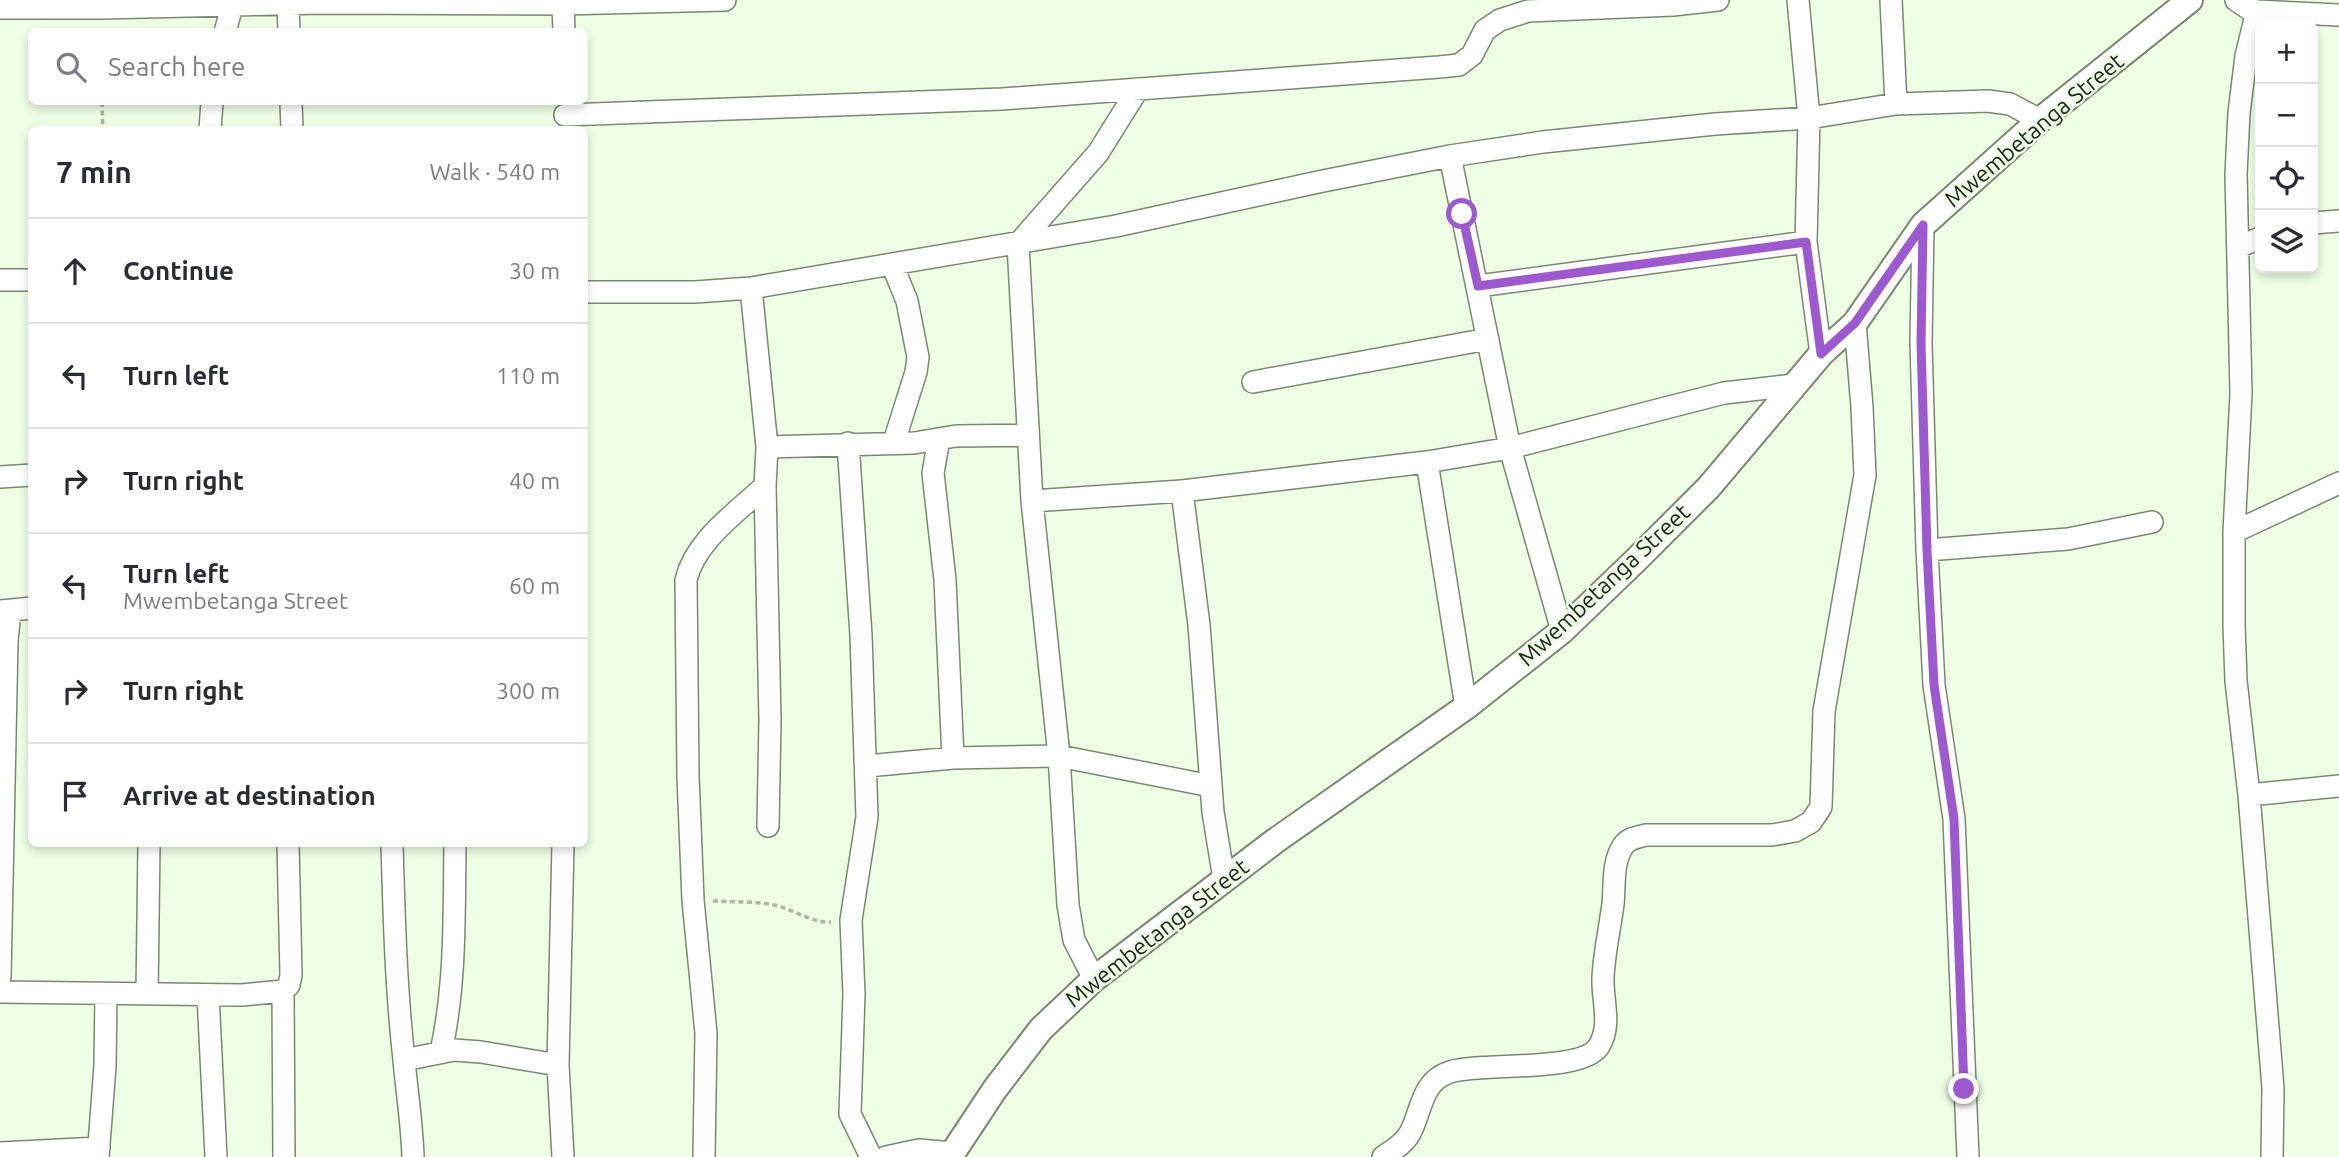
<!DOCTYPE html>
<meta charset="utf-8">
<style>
body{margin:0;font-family:Ubuntu,sans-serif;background:#f2f2f3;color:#2b2b33}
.controls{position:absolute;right:21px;top:21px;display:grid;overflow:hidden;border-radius:10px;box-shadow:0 4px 10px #0003}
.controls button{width:63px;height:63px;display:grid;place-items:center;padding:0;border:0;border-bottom:2px solid #e1e1e2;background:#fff;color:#2b2b33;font:35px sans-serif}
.stop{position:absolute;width:21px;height:21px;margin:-16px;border:5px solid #9d5acf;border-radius:50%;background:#fff}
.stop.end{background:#9d5acf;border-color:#fff;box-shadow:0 2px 7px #0008}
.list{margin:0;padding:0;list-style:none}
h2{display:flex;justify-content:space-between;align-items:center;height:91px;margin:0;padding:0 28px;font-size:30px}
h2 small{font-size:23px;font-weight:400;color:#7c7c81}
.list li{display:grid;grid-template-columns:46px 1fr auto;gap:21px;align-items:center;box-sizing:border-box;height:105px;padding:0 28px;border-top:2px solid #e1e1e2}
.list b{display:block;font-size:26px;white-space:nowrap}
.list p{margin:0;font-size:23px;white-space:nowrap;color:#7c7c81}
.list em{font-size:23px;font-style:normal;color:#7c7c81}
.icon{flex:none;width:38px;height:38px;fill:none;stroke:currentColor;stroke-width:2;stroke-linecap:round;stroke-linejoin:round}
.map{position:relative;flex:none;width:2339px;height:1157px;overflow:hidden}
.search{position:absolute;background:#fff;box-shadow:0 4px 10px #0003;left:28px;top:28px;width:560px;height:77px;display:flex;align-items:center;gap:18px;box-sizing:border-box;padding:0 24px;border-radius:10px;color:#7c7c81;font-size:26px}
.panel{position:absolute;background:#fff;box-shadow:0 4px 10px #0003;left:28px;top:126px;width:560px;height:721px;border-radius:10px}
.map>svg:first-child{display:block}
</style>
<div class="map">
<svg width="2339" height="1157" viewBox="0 0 2339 1157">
<rect width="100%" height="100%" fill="#efffe6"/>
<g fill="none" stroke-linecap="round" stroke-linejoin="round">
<g stroke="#7a8872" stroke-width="24">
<path id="minor" d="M1798 0 1809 118 1806 242 1821 354
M1891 0 1896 104
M2236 0 2249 9 2257 11 2339 15
M288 4 289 32
M563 4 564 32
M0 8H101L322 3 563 4 725 0
M2257 11 2246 56 2239 113 2236 174 2241 393 2234 532V624L2236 681 2249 795 2273 1088 2272 1157
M225 32 232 6
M291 102 292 130
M565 115 1002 99 1439 67 1459 65 1472 55 1485 30 1500 20 1528 11 1673 5 1718 0
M210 130 212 102
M1450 156 1510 448 1562 631
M2313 223 2339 221
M1923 225 1921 343 1927 550 1934 685 1954 819 1968 1157
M2238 247 2260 238
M892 264 907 301 918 357 916 372 894 442
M0 280H32
M1478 286 1806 242
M751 288 767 447 765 486 770 720 768 826
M584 292H695L751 288 1116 226 1323 181 1450 156 1543 142 1715 124 1809 118 1896 104 1988 101 2010 104 2040 120
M1253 382 1488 339
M939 439 933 473 945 580 953 758
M848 443 861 635 867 817 851 920 854 994 850 1114 871 1157
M767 447 914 443 956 436 1028 435
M1427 462 1466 707
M0 477 32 475
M1182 491 1199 625 1213 812 1224 879
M1032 501 1182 491 1427 462 1510 448 1724 393 1794 385
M2234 532 2339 483
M1927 550 2068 539 2152 522
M0 611 32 608
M867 766 953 758 1059 756 1211 786
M2249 795 2339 786
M392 844C394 916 396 988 404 1060 407 1093 412 1124 413 1157
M563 844 558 1065 563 1157
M0 977 7 641 10 611
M1094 979 1074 940 1068 905 1059 756 1032 501 1018 244 1098 153 1138 89
M283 991 284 1157
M0 992 242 995 283 991 289 985 291 975 288 844
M147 994 149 844
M208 995 216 1157
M441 1052C456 983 454 914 455 844
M404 1060 454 1050 481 1052 558 1065
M0 1153 99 1148
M98 1157 105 1066 106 994
M704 1157 706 1033 693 900 688 776 686 580C695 541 736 513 765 486
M886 1157 919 1150 952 1153
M1383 1157C1393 1150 1404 1144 1410 1133 1422 1111 1421 1081 1450 1072 1482 1062 1583 1073 1599 1046 1612 1025 1602 1000 1603 978 1604 953 1610 928 1613 904 1615 884 1612 863 1623 846 1628 838 1637 837 1646 835H1772L1795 831 1811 822 1821 807 1824 711 1865 475 1862 407 1855 323"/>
</g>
<g stroke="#7a8872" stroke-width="28">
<path id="tertiary" d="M950 1157 995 1089 1041 1029 1094 979 1275 841 1466 707 1562 631 1635 561 1709 487 1821 354 1855 323 1923 225 2040 120 2190 0"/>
</g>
<path stroke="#a9b6a2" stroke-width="3.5" stroke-dasharray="5 3.5" stroke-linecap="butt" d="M102 102 103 130
M713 901C733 902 754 901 774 905 794 909 811 923 831 922"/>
<use href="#minor" stroke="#fff" stroke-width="21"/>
<use href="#tertiary" stroke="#fff" stroke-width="24"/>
</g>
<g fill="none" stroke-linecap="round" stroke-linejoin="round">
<path stroke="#9d5acf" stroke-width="9" d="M1462 214 1478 286 1806 242 1821 354 1855 323 1923 225 1921 343 1927 550 1934 685 1954 819 1964 1089"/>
</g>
<g text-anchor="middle" stroke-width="5" stroke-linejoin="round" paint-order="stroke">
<g font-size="23" fill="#1b2118" stroke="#efffe6">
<text transform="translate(2034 130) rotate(-40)" y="8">Mwembetanga Street</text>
<text transform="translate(1604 585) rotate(-43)" y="8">Mwembetanga Street</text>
<text transform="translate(1157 933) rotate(-38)" y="8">Mwembetanga Street</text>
</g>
</g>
</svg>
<div class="controls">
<button>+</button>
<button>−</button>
<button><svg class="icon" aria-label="locate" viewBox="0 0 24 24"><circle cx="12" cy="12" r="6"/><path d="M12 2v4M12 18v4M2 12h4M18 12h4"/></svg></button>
<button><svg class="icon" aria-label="layers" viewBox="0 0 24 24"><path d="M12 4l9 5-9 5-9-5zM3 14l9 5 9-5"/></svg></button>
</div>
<div class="stop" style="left:1462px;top:214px"></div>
<div class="stop end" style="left:1964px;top:1089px"></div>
<div class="search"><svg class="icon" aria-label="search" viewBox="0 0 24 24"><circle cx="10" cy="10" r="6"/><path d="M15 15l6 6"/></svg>Search here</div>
<section class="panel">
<h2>7 min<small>Walk · 540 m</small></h2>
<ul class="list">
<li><svg class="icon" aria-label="ahead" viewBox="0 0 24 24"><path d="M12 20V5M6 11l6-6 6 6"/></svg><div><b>Continue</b></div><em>30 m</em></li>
<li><svg class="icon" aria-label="left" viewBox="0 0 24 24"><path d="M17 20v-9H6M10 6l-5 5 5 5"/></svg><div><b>Turn left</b></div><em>110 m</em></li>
<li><svg class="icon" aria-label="right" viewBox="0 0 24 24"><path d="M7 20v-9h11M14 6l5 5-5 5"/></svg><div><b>Turn right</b></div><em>40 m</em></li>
<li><svg class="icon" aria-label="left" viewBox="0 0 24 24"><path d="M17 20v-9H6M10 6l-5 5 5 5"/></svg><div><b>Turn left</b><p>Mwembetanga Street</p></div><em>60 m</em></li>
<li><svg class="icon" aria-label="right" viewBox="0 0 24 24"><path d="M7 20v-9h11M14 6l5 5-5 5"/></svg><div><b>Turn right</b></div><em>300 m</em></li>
<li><svg class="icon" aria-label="arrive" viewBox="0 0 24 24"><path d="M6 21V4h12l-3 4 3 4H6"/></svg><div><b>Arrive at destination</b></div></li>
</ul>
</section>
</div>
